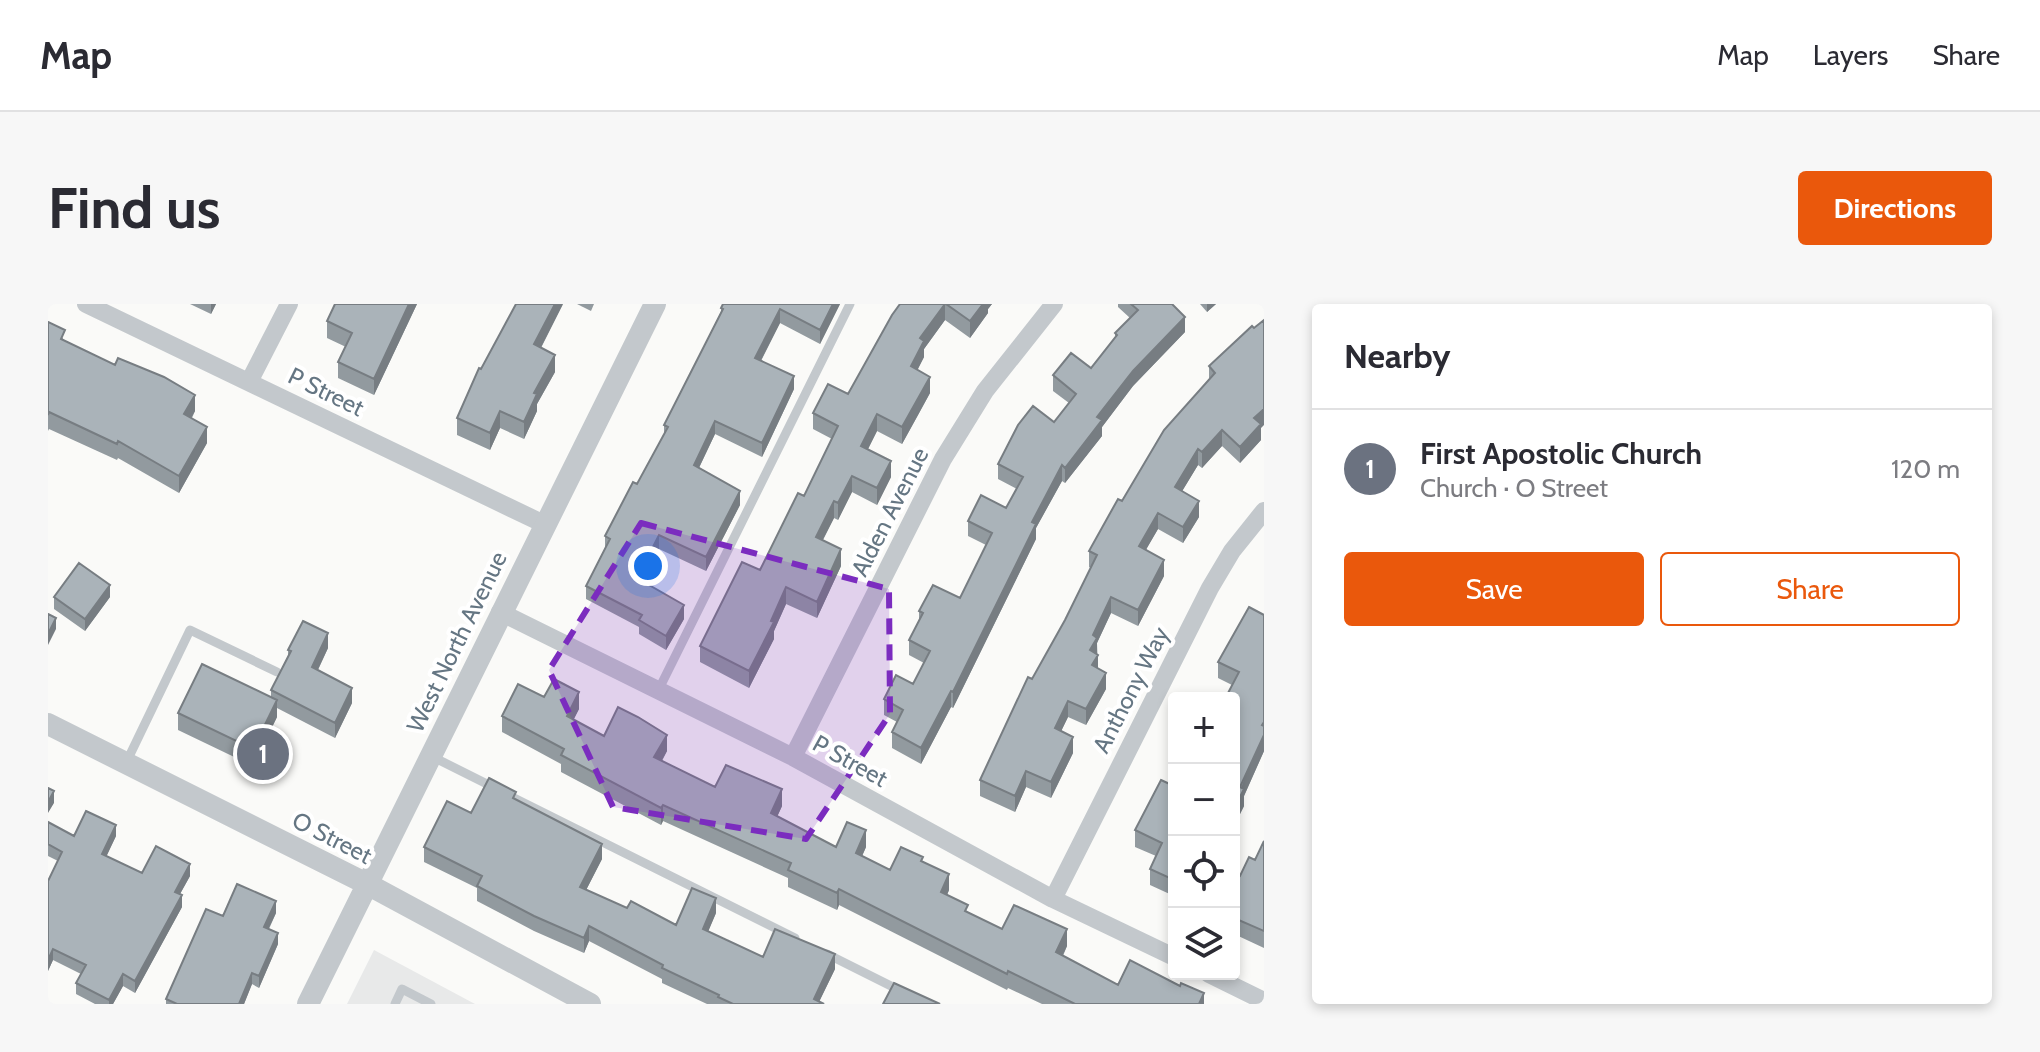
<!DOCTYPE html>
<meta charset="utf-8">
<style>
body{margin:0;font-family:Cabin,sans-serif;background:#f7f7f7;color:#2b2b33}
.controls{position:absolute;right:24px;bottom:24px;display:grid;overflow:hidden;border-radius:8px;box-shadow:0 4px 12px #0003}
.controls button{width:72px;height:72px;display:grid;place-items:center;padding:0;border:0;border-bottom:2px solid #e1e1e2;background:#fff;color:#2b2b33;font:40px sans-serif}
.you{position:absolute;left:600px;top:262px;width:28px;height:28px;margin:-20px;border:6px solid #fff;border-radius:50%;background:#1a73e8;box-shadow:0 0 0 12px #1a73e833}
.badge{display:grid;place-items:center;width:52px;height:52px;border-radius:50%;background:#ea580c;color:#fff;font-size:26px;font-weight:700}
.pin{position:absolute;translate:-50% -50%;border:4px solid #fff;box-shadow:0 2px 8px #0006}
.list{margin:0;padding:0;list-style:none}
h2{display:flex;justify-content:space-between;align-items:center;height:104px;margin:0;padding:0 32px;font-size:34px}
h2 small{font-size:26px;font-weight:400;color:#7c7c81}
.list li{display:grid;grid-template-columns:52px 1fr auto;gap:24px;align-items:center;box-sizing:border-box;height:120px;padding:0 32px;border-top:2px solid #e1e1e2}
.list b{display:block;font-size:30px;white-space:nowrap}
.list p{margin:0;font-size:26px;white-space:nowrap;color:#7c7c81}
.list em{font-size:26px;font-style:normal;color:#7c7c81}
.actions{display:flex;gap:16px;padding:24px 32px}
.actions a{flex:1;padding:18px 0;border:2px solid #ea580c;border-radius:8px;text-align:center;font-size:28px;color:#ea580c}
.actions .main{background:#ea580c;color:#fff}
.icon{flex:none;width:44px;height:44px;fill:none;stroke:currentColor;stroke-width:2;stroke-linecap:round;stroke-linejoin:round}
.map{position:relative;flex:none;width:1216px;height:700px;overflow:hidden;border-radius:8px}
header{display:flex;align-items:center;gap:48px;box-sizing:border-box;height:112px;padding:0 40px;background:#fff;border-bottom:2px solid #e1e1e2}
header strong{font-size:38px}
nav{display:flex;gap:44px;margin-inline-start:auto;font-size:28px}
.intro{display:flex;align-items:center;justify-content:space-between;box-sizing:border-box;height:192px;padding:0 48px}
h1{margin:0;font-size:56px}
.button{padding:20px 36px;border-radius:8px;background:#ea580c;color:#fff;font-size:28px;font-weight:700}
main{display:flex;gap:48px;padding:0 48px}
aside{flex:1;background:#fff;border-radius:8px;box-shadow:0 4px 12px #0003}
.map>svg:first-child{display:block}
</style>
<header>
<strong>Map</strong>
<nav><a>Map</a><a>Layers</a><a>Share</a></nav>
</header>
<div class="intro"><h1>Find us</h1><a class="button">Directions</a></div>
<main>
<div class="map">
<svg width="1216" height="700" viewBox="0 0 1216 700">
<rect width="100%" height="100%" fill="#fafaf8"/>
<path fill="#e8e9e9" d="M326 646 427 700H299Z"/>
<g fill="none" stroke-linecap="round" stroke-linejoin="round">
<path stroke="#c3c8cc" stroke-width="9" d="M610 387 802 0
M385 453 447 484
M78 459 142 326 229 368
M460 491 747 634
M779 650 855 688
M347 700 354 685 383 700"/>
<path stroke="#c3c8cc" stroke-width="18" d="M38 0 496 220
M201 78 241 0
M452 308 745 453 1005 595 1126 653
M745 453 895 155 937 87 1006 0
M1005 595 1162 284 1184 247 1216 207
M1161 670 1216 697"/>
<path stroke="#c3c8cc" stroke-width="22" d="M0 420 321 581 542 700
M260 700 607 0"/>
</g>
<path fill="#929a9f" d="M142 0H168L163 10Z
M369 0 326 91 290 74V58L298 43 279 34V17Z
M515 0 493 44 507 68 489 100V107L476 135 452 124 442 146 409 131V114L433 65Z
M529 0H546L543 7Z
M792 0 772 40 732 19 713 57 746 85 714 153 667 130 651 164 692 201 658 267 611 245 594 277 636 315 618 346 591 330V323L538 295V282L557 244V232L589 180 616 130V121L673 8V4Z
M852 0H944L940 5V9L922 34 897 16 876 45V53L869 66 882 89 869 113 854 140 829 127 820 145 843 173 829 201 804 188 790 216 786 214 775 236 793 262 769 314 738 300 726 327V335L701 384 652 358V342L712 266 756 192 784 135 765 125V109L800 90Z
M1070 0H1124L1137 28 1085 82 1054 123V132L1017 179 1014 177 988 224V235L905 404 903 403 873 460 844 444V428L849 418 836 411V395L865 380 876 359 861 351V336L871 316V307L912 294 938 241 920 232V217L958 204 969 185 950 175V160L1006 118 1021 99 1005 87V71L1043 64 1067 33V29L1082 14 1070 3Z
M1152 0H1168L1159 8Z
M0 18 17 37 147 107 144 114 159 139 131 189 70 154 69 156 1 125 0 127Z
M1161 62 1213 124V136L1192 159 1174 142 1154 164 1150 161 1134 187 1151 213 1135 239 1110 225 1098 245 1116 272 1090 322 1063 309 1049 339 1050 364 1058 385 1038 421 1020 413 1013 427 1025 449 1003 494 978 483 967 508 932 492V476L984 375 1017 316 1043 264 1041 263V247L1074 197 1161 77Z
M6 293H62L37 327 6 305Z
M1216 311V447L1196 492V502L1186 522V394H1179V391L1184 381 1170 374V358Z
M280 344 270 366 304 399 287 434 229 404V413L205 462 130 426V409L223 393V386L240 352V346Z
M496 393 531 405 525 416 556 432 619 447 614 457 667 483 734 502 729 513 788 543H818L814 552 842 566 875 557 901 586 899 591 920 608 954 625 1019 642 1015 652 1070 681 1156 700H994L960 684 959 686 791 601 789 606 740 583V574L615 517 613 521 513 468V460L454 428V412Z
M1126 482V592L1102 581V565L1108 552 1087 543V526Z
M468 496 554 555 538 586 579 604 628 621 668 609 660 627 715 653 787 665 771 698 776 700H659L614 679V675L541 637 536 649 486 627 429 597V584L376 558V543Z
M0 518 26 532H68L58 552 94 569 142 572 132 590 134 603 87 689 75 682 65 700H47L28 690V679L33 670 5 656 0 667 10 557 0 552Z
M1216 537V644L1186 630V569L1192 572 1207 556Z
M228 609 221 625 230 640 211 684 204 680 196 700H118V695L175 612Z"/>
<path fill="#777d82" d="M163 0H168L163 10Z
M361 0H369L326 91V75Z
M507 0H515L486 57V40Z
M785 0H792L772 40V26Z
M897 0V16L876 45V53L863 79V62L872 34Z
M935 0H944L940 5V9L922 34V17Z
M1159 0H1168L1159 8Z
M732 5V19L707 68V54Z
M1137 13V28L1085 82 1054 123V132L1017 179V164L1049 113 1085 67Z
M507 51V68L489 100V107L476 135V118L486 89Z
M746 72V85L714 153V139Z
M882 73V89L854 140V123Z
M147 91V107L136 126V110Z
M1216 105V121L1213 124V136L1192 159V143L1206 114Z
M452 107V124L442 146V129Z
M829 110V127L813 159V142Z
M667 117V130L646 174V161Z
M159 123V139L131 189V172Z
M1174 126V142L1154 164V148Z
M1150 145V161L1127 199V183Z
M843 157V173L829 201V184Z
M1014 161V177L988 224V235L905 404V388L984 218Z
M804 172V188L790 216V199Z
M692 187V201L658 267V253Z
M786 197V214L768 249V233Z
M1151 197V213L1135 239V223Z
M1110 209V225L1091 258V242Z
M611 231V245L589 288V274Z
M793 245V262L769 314V298Z
M1116 256V272L1090 322V306Z
M62 281V293L37 327V315Z
M738 283V300L726 327V335L701 384V367Z
M1063 293V309L1049 339V350L1042 362V346L1045 331Z
M636 301V315L618 346V332Z
M8 314V325L0 341V330Z
M280 329V344L264 378V363Z
M1050 351V367L1044 361Z
M1058 369V385L1038 421V405Z
M304 384V399L287 434V419Z
M903 387V403L873 460V444Z
M531 388V405L519 429V412Z
M229 396V413L205 462V445Z
M1020 397V413L1007 440V424Z
M1216 418V447L1196 492V502L1186 522V505Z
M619 431V447L606 470V453Z
M1025 433V449L1003 494V478Z
M978 467V483L967 508V492Z
M734 485V502L723 526V509Z
M6 487V499L0 509V498Z
M615 501V517L613 521V504Z
M68 521V532L54 562V550Z
M818 526V543L808 566V549Z
M554 540V555L532 598V583Z
M142 560V572L127 599V588Z
M901 570V586L893 605V588Z
M791 585V601L789 606V589Z
M134 591V603L87 689V677Z
M668 594V609L655 640V625Z
M228 597V609L216 634V623Z
M541 622V637L536 649V634Z
M1019 625V642L1008 665V648Z
M230 629V640L211 684V672Z
M5 645V656L0 667V656Z
M787 650V665L770 700 766 695Z
M204 669V680L196 700H191Z
M75 670V682L65 700H61V696Z
M1156 689V700H1151Z"/>
<path fill="#aab3b9" stroke="#777d82" stroke-width="2" d="M287 0H361L326 75 290 58 304 29 279 17Z
M468 0H507L486 40 507 51 486 89 489 90 476 118 452 107 442 129 409 114 431 64 433 65Z
M675 0H785L772 26 732 5 707 54 746 72 714 139 667 117 646 161 692 187 658 253 611 231 589 274 636 301 618 332 591 316 594 311 538 282 562 235 557 232 585 178 589 180 620 123 616 121 675 5 673 4Z
M852 0H897L872 34 876 37 863 62 882 73 854 123 829 110 813 142 843 157 829 184 804 172 790 199 786 197 768 233 793 245 769 298 738 283 723 317 726 318 701 367 652 342 694 258 712 266 750 189 756 192 790 122 765 109 780 80 800 90 844 11Z
M898 0H935L922 17Z
M1083 0H1124L1137 13 1085 67 1049 113 1054 116 1017 164 1014 161 984 218 988 220 905 388 903 387 873 444 844 428 855 406 836 395 848 371 865 380 882 347 861 336 875 309 871 307 885 281 912 294 944 229 920 217 933 191 958 204 975 173 950 160 970 121 985 102 1006 118 1028 90 1005 71 1023 49 1043 64 1069 31 1067 29 1090 6Z
M1216 16V105L1206 114 1213 120 1192 143 1174 126 1154 148 1150 145 1127 183 1151 197 1135 223 1110 209 1091 242 1116 256 1090 306 1063 293 1045 331 1049 334 1042 346 1050 351 1044 361 1058 369 1038 405 1020 397 1007 424 1025 433 1003 478 978 467 967 492 932 476 980 373 984 375 1017 316 1049 251 1041 247 1070 195 1074 197 1116 126 1167 69 1161 62 1204 22 1206 24Z
M0 18 17 26 13 35 67 61 70 54 116 73 147 91 136 110 159 123 131 172 70 137 69 140 1 108 0 111Z
M31 259 62 281 37 315 6 293Z
M1201 303 1216 311V418L1214 421 1216 422V431L1192 483 1196 485 1186 505V394L1179 391 1191 368 1170 358Z
M0 310 8 314 0 330Z
M255 317 280 329 264 363 304 384 287 419 223 386 243 347 240 346Z
M154 360 229 396 205 445 130 409Z
M506 375 531 388 519 412 556 432 570 403 590 413 619 431 606 453 667 483 678 461 734 485 723 509 788 543 799 518 818 526 808 549 842 566 853 543 875 553 873 557 901 570 893 588 920 601 917 607 954 625 966 601 1019 625 1008 648 1070 681 1082 656 1132 682 1133 679 1156 689 1151 700H1027L960 667 959 670 791 585 789 589 740 566 743 559 615 501 613 504 513 451 516 445 454 412 470 380 496 393Z
M441 474 468 488 465 494 554 540 532 583 579 604 583 597 628 621 644 584 668 594 655 625 715 653 727 625 787 650 766 695 776 700H685L670 693 671 691 614 664 615 661 541 622 536 634 486 612 429 582 434 572 376 543 399 497 423 509Z
M1113 476 1126 482V576L1102 565 1114 539 1087 526Z
M0 484 6 487 0 498Z
M38 507 68 521 54 550 94 569 108 542 142 560 127 588 134 591 87 677 75 670 61 696 28 679 38 661 5 645 0 656V577L14 548 0 540V518L26 532Z
M1216 537V627L1186 614V569L1192 572 1201 553 1207 556Z
M189 580 228 597 216 623 230 629 211 672 204 669 191 700H129L118 695 158 605 175 612Z
M846 679 892 700H835Z"/>
<path fill="#7b2cbf" fill-opacity="0.2" stroke="#7b2cbf" stroke-width="6" stroke-dasharray="16 10" stroke-linejoin="round" d="M593 219 841 285 842 410 758 535 565 503 501 366Z"/>
<g text-anchor="middle" stroke-width="8" stroke-linejoin="round" paint-order="stroke">
<g font-size="24" fill="#657683" stroke="#fff">
<text transform="translate(278 88) rotate(26)" y="8">P Street</text>
<text transform="translate(842 208) rotate(-63)" y="8">Alden Avenue</text>
<text transform="translate(409 338) rotate(-64)" y="8">West North Avenue</text>
<text transform="translate(1083 386) rotate(-63)" y="8">Anthony Way</text>
<text transform="translate(802 457) rotate(29)" y="8">P Street</text>
<text transform="translate(284 534) rotate(27)" y="8">O Street</text>
</g>
</g>
</svg>
<div class="controls">
<button>+</button>
<button>−</button>
<button><svg class="icon" aria-label="locate" viewBox="0 0 24 24"><circle cx="12" cy="12" r="6"/><path d="M12 2v4M12 18v4M2 12h4M18 12h4"/></svg></button>
<button><svg class="icon" aria-label="layers" viewBox="0 0 24 24"><path d="M12 4l9 5-9 5-9-5zM3 14l9 5 9-5"/></svg></button>
</div>
<div class="you"></div>
<div class="pin badge" style="left:215px;top:450px;background:#6b7280">1</div>
</div>
<aside>
<h2>Nearby<small></small></h2>
<ul class="list">
<li><span class="badge" style="background:#6b7280">1</span><div><b>First Apostolic Church</b><p>Church · O Street</p></div><em>120 m</em></li>
</ul>
<div class="actions"><a class="main">Save</a><a>Share</a></div>
</aside>
</main>
